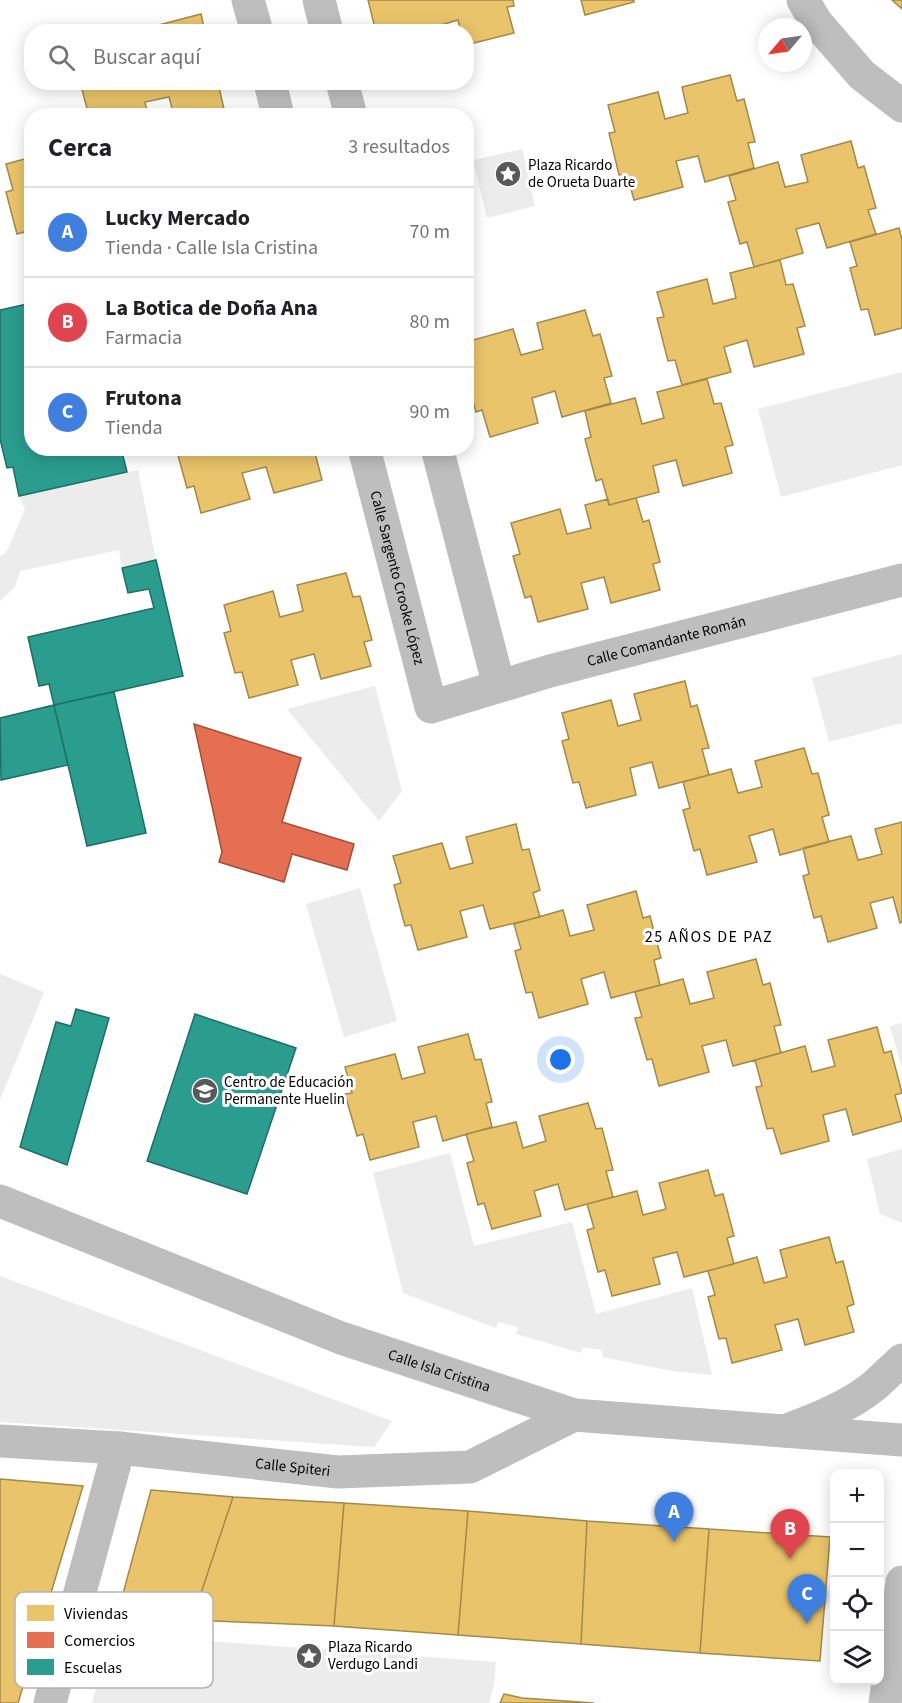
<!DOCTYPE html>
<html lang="es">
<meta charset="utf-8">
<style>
body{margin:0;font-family:"Source Sans 3",sans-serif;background:#f2f2f2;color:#202124}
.controls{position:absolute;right:18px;bottom:18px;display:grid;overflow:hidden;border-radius:12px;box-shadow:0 3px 15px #0003}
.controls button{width:54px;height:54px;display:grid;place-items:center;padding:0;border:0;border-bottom:2px solid #e0e0e0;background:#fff;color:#202124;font:30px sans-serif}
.compass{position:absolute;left:758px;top:18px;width:54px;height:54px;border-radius:50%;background:#fff;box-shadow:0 3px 15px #0003;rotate:241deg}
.you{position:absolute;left:561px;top:1060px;width:21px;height:21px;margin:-15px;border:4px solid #fff;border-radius:50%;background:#1a73e8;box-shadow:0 0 0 9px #1a73e833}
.badge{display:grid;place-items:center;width:39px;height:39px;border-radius:50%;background:#db2777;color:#fff;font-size:20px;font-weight:700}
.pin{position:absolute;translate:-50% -50px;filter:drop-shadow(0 2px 3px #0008)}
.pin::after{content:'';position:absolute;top:32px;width:21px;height:18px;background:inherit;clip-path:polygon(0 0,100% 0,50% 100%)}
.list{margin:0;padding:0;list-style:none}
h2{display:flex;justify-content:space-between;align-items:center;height:78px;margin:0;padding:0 24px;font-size:26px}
h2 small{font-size:20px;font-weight:400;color:#757577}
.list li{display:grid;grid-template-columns:39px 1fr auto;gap:18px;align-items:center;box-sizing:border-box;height:90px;padding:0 24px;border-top:2px solid #e0e0e0}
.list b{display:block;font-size:22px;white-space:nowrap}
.list p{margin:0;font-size:20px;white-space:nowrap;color:#757577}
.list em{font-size:20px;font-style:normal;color:#757577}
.icon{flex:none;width:33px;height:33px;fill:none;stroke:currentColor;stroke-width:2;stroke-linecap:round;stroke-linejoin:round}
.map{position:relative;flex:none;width:902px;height:1703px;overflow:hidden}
.search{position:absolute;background:#fff;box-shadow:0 3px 15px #0003;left:24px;top:24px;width:450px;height:66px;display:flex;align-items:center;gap:15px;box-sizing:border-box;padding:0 21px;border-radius:24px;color:#757577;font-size:22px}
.panel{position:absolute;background:#fff;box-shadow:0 3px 15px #0003;left:24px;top:108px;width:450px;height:348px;border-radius:24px}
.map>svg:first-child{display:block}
</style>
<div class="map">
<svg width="902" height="1703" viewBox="0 0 902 1703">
<rect width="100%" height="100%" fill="#fff"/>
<path fill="#ececec" d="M522 149 535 206 487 218 473 160Z
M902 372V465L781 497 758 409Z
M138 470 156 560 122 568 119 550 20 571 15 587 0 601V556L6 553 25 510 19 496Z
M902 654V723L829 742 812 678Z
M375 686 402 791 379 821 287 709Z
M360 888 397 1021 344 1037 306 904Z
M0 974 44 992 0 1100Z
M902 1023V1069L890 1026Z
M902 1149V1223L880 1214 867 1159Z
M450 1153 474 1246 572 1222 596 1314 692 1288 712 1375 672 1371 602 1357V1350L583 1347 581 1353 516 1334 518 1327 498 1322 496 1328 403 1293 373 1173Z
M0 1276 392 1421 374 1447 0 1422Z
M111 1634 496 1662 494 1685 489 1703H92Z"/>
<path fill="#e9c46a" stroke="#a3894a" stroke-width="1.5" d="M368 0H513L514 6 507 7 514 33 466 45V32H461L458 20 434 27 436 32H376Z
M581 0H634V2L585 15Z
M892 0H902V9Z
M201 14 205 32H152L151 27Z
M730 75 737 101 744 99 755 142 748 143 754 168 705 182 698 156 676 161 683 187 634 200 627 174 619 175 609 133 615 132 608 105 658 92 665 119 688 113 682 87Z
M80 82H220L218 83 224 109 199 116H174L169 97 145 102 148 116H89Z
M851 141 858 168 864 166 876 208 868 210 876 234 827 248 819 223 796 229 803 253 754 267 747 242 740 244 728 202 736 200 729 176 778 162 785 187 808 182 801 155Z
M32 157V257L31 258 24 232 17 234 6 192 13 190 6 164Z
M899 228 902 240V328L875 335 868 309 861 310 850 268 857 266 850 242Z
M780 260 786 285 793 284 805 326 797 328 804 354 754 367 747 340 724 347 731 372 682 385 675 360 668 361 657 318 664 317 657 292 707 279 713 304 736 298 730 273Z
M585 310 593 336 600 334 612 376 604 378 611 403 562 417 555 391 532 398 538 423 490 437 482 410 476 412 466 377V369L471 368 466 350V342L513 329 521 355 543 349 537 323Z
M707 379 714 404 721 403 733 445 725 447 732 473 683 486 676 460 664 463 653 466 659 492 609 505 602 479 596 481 585 439 591 437 585 411 635 398 642 424 664 418 657 392Z
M176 448H321L322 452 315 453 322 480 274 493 266 467 242 473 250 499 201 513 194 486 187 488Z
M636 498 643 522 649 520 660 562 653 564 660 590 611 603 604 577 581 583 588 609 538 622 531 596 525 598 513 556 520 554 511 523 560 509 567 534 591 528 585 505 608 499 609 505Z
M346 573 353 597 360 596 372 640 364 642 371 666 321 679 314 654 291 660 298 685 249 698 242 672 235 673 224 633 231 631 224 605 273 591 280 617 303 611 297 585Z
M685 681 691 707 697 705 709 748 702 749 709 775 659 788 652 762 630 768 636 795 586 808 579 782 573 783 562 741 569 739 562 713 611 700 618 726 641 720 634 694Z
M804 748 812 774 818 773 829 815 822 817 829 842 780 855 773 829 749 836 757 862 707 875 700 849 694 851 683 810 690 808 683 782 731 769 738 793 762 787 755 761Z
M902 822V922L900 923 893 897 870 903 877 928 828 942 821 916 814 918 803 876 809 874 803 848 851 836 858 860 871 857 882 854 875 829Z
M516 824 522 850 529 849 540 890 533 893 540 917 490 929 483 905 460 911 467 937 418 950 411 925 405 926 394 885 401 883 393 856 442 843 450 869 473 863 466 837Z
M636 891 643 918 650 916 661 958 654 960 660 985 611 998 604 972 581 979 588 1004 539 1018 532 992 526 993 515 951 521 949 514 924 563 910 570 936 594 930 587 905Z
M756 959 763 985 770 983 781 1025 774 1026 781 1053 733 1066 726 1040 702 1046 709 1072 659 1086 652 1059 647 1060 635 1018 642 1017 635 992 683 979 690 1004 714 998 707 972Z
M877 1027 884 1053 891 1051 902 1093 895 1095 902 1121 853 1135 846 1109 823 1115 829 1141 781 1154 773 1128 767 1129 756 1087 762 1086 755 1060 805 1046 812 1072 835 1066 828 1040Z
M468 1034 475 1060 481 1059 492 1102 486 1103 492 1127 443 1141 436 1116 413 1122 419 1147 370 1160 363 1134 357 1136 345 1094 352 1093 345 1067 395 1054 402 1079 414 1076 425 1073 418 1047Z
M588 1103 596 1129 602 1128 613 1170 606 1171 613 1197 565 1210 558 1184 534 1191 541 1216 492 1229 484 1203 478 1205 467 1163 474 1161 466 1134 516 1122 523 1148 546 1141 539 1116Z
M708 1170 715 1196 723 1194 734 1236 727 1238 734 1264 684 1277 677 1252 653 1258 660 1284 612 1296 605 1270 598 1272 587 1230 594 1228 587 1204 637 1191 643 1215 666 1209 659 1183Z
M829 1237 836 1263 843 1261 854 1304 847 1307 854 1332 805 1345 798 1319 775 1325 782 1350 732 1363 726 1338 719 1339 708 1297 715 1295 708 1271 757 1257 764 1283 787 1277 780 1250Z
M0 1479 83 1486 18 1703H0Z
M151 1490 233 1497 192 1620 118 1612Z
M233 1497 344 1503 334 1626 192 1620Z
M344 1503 468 1511 458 1635 334 1626Z
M468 1511 587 1521 581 1644 458 1635Z
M587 1521 709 1529 700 1653 581 1644Z
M709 1529 830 1537 820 1661 700 1653Z
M504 1694 522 1698 594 1703H500Z"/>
<path fill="#e76f51" stroke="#a24e39" stroke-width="1.5" d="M194 724 301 758 282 822 354 844 347 870 292 854 284 882 219 862 222 852Z"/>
<path fill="#2a9d8f" stroke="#1d6e64" stroke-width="1.5" d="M32 303V448H121L127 472 19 496 13 467 7 468 0 439V310Z
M156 560 183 676 54 705 49 684 39 686 28 637 154 608 149 589 128 593 122 568Z
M114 692 146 833 87 846 54 705Z
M54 705 68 765 1 780 0 718Z
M76 1009 109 1018 67 1165 20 1147 56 1022 71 1026Z
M195 1014 296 1048 247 1194 147 1161Z"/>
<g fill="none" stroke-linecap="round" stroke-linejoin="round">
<path stroke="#bebebe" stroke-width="33" d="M50 1703 119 1448"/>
<g stroke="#bebebe" stroke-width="33">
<path d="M248 0 257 32"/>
<path d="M319 0 327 32"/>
<path d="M803 0 816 22 862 75 902 106"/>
<path d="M270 82 278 116"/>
<path d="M342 82 351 116"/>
<path id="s1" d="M364 448 431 707 550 671 902 580"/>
<path d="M437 448 499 686"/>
<path d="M785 1431C816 1419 848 1407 874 1386 884 1377 893 1368 902 1360"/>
<path id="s2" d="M0 1441 119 1448 338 1472 470 1467 574 1415"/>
<path d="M885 1703 902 1582"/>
</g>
<path stroke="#bebebe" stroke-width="33" id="s3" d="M0 1201 341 1338 574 1415 902 1440"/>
</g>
<defs>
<g id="sight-disc" transform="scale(1.35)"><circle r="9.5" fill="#595959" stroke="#fff"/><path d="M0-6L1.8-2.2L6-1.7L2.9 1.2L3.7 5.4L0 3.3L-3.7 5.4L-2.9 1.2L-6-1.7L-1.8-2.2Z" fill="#fff"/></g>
<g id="university-disc" transform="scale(1.35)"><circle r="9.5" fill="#595959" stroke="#fff"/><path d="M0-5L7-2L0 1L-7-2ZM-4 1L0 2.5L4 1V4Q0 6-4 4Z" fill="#fff"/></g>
</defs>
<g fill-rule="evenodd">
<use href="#sight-disc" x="508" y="174"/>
<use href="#university-disc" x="205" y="1091"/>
<use href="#sight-disc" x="309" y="1656"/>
</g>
<g text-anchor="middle" stroke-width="6" stroke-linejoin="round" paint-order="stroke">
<g font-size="15" fill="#000" stroke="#fff" text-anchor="start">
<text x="528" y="170">Plaza Ricardo<tspan x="528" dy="17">de Orueta Duarte</tspan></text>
<text x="224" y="1087">Centro de Educación<tspan x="224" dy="17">Permanente Huelin</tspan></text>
<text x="328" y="1652">Plaza Ricardo<tspan x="328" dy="17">Verdugo Landi</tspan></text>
</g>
<g font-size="15" fill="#000" stroke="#fff">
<text dy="5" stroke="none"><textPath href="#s1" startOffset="134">Calle Sargento Crooke López</textPath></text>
<text dy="5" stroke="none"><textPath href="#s1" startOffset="512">Calle Comandante Román</textPath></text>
<text dy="5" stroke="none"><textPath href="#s3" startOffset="471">Calle Isla Cristina</textPath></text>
<text dy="5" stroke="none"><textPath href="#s2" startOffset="294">Calle Spiteri</textPath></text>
</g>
<g font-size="16" letter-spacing="1.5" fill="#000" stroke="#fff">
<text x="709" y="942">25 AÑOS DE PAZ</text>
</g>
</g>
<rect x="15" y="1592" width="198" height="96" rx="9" fill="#fff" stroke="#b2b2b2" stroke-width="1.5"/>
<rect x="27" y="1605" width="27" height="16" fill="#e9c46a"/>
<rect x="27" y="1632" width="27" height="16" fill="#e76f51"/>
<rect x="27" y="1659" width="27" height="16" fill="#2a9d8f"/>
<g font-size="16" fill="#000">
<text x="64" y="1619">Viviendas</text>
<text x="64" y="1646">Comercios</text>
<text x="64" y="1673">Escuelas</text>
</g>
</svg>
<div class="controls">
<button>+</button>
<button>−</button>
<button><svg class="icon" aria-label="locate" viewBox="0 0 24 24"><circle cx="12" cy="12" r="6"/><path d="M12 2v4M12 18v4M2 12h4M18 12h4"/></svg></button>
<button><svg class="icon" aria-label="layers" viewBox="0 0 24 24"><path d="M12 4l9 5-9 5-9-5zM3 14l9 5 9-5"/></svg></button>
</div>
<svg class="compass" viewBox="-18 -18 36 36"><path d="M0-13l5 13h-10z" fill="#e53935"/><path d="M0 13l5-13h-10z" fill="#757577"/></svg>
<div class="you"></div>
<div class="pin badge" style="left:674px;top:1542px;background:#3f7fe0">A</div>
<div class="pin badge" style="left:790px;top:1559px;background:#e0444e">B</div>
<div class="pin badge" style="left:807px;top:1624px;background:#3f7fe0">C</div>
<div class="search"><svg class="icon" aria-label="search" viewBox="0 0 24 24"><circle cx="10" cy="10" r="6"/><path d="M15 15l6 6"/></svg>Buscar aquí</div>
<section class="panel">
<h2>Cerca<small>3 resultados</small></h2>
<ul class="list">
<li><span class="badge" style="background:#3f7fe0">A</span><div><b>Lucky Mercado</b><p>Tienda · Calle Isla Cristina</p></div><em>70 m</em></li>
<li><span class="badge" style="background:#e0444e">B</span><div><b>La Botica de Doña Ana</b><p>Farmacia</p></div><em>80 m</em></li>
<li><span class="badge" style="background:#3f7fe0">C</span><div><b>Frutona</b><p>Tienda</p></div><em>90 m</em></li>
</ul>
</section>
</div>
